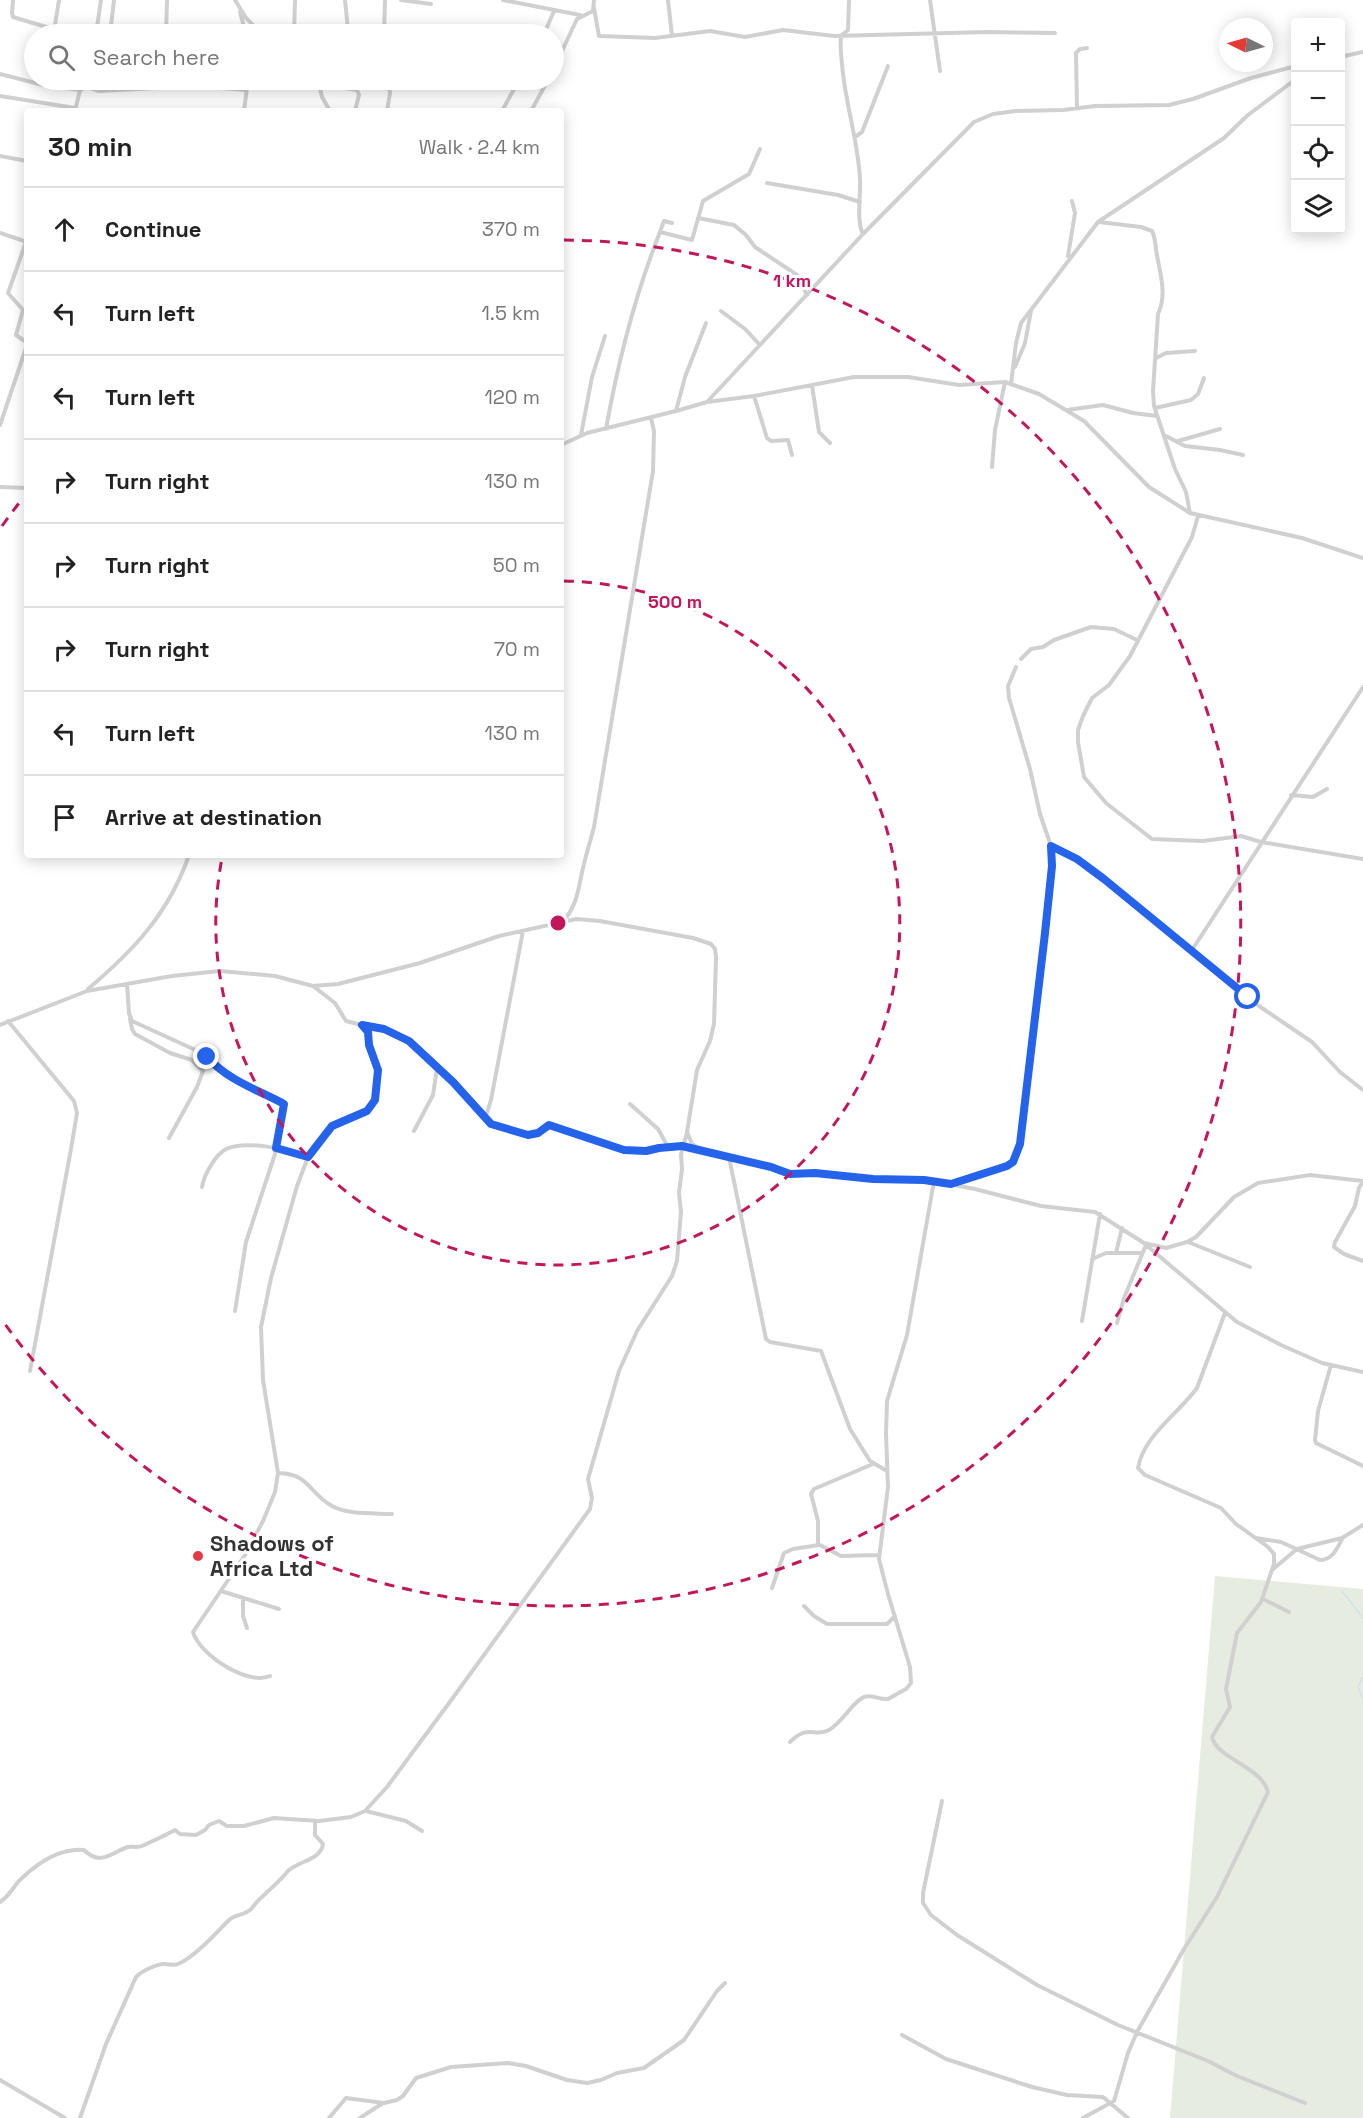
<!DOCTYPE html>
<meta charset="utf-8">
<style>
body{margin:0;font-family:"Space Grotesk",sans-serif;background:#f6f6f6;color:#222}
.controls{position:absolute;right:18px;top:18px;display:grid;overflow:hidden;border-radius:6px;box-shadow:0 3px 15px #0003}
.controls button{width:54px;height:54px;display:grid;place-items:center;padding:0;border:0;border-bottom:2px solid #e0e0e0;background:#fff;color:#222;font:30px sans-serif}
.compass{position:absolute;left:1219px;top:18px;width:54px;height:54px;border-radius:50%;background:#fff;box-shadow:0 3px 15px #0003;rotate:275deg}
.stop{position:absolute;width:18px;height:18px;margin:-14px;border:4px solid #2563eb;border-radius:50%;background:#fff}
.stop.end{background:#2563eb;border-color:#fff;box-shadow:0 2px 6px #0008}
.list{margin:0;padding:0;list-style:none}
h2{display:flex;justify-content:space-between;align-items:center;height:78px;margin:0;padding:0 24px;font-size:26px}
h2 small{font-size:20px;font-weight:400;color:#767676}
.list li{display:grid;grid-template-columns:39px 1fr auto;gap:18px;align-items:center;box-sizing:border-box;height:84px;padding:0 24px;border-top:2px solid #e0e0e0}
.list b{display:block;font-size:22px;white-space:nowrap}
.list em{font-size:20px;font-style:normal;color:#767676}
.icon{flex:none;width:33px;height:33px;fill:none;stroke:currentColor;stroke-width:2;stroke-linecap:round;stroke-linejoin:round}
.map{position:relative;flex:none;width:1363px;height:2118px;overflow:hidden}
.search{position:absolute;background:#fff;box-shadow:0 3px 15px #0003;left:24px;top:24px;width:540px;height:66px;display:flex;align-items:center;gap:15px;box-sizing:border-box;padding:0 21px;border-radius:33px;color:#767676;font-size:22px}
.panel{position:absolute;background:#fff;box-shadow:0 3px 15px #0003;left:24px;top:108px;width:540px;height:750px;border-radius:6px}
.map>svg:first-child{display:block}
</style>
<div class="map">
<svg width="1363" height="2118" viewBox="0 0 1363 2118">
<rect width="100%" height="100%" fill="#fff"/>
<path fill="#e6ecdf" d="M1215 1576 1363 1589V2118H1170Z"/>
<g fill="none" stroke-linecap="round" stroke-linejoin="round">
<path stroke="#cfe2ee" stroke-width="1.5" d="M1342 1591 1363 1618
M1363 1677 1358 1687 1363 1700"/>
<path stroke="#d0d0d0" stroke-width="4" d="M13 0 12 13 13 17 53 29 54 31 59 0
M235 0 246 18 262 34
M401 0 431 4
M503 0 580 15
M668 0 672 36
M849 0 848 30 841 36C840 46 841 55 842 64 845 103 858 140 860 179 861 194 856 222 863 234
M930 0 940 71
M594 8 599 36 655 38 710 31 745 37 783 30 834 36 987 32 1055 33
M240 12 244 27 251 34
M96 34 101 0
M110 34 114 0
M166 34 167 0
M294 34 295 0
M335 34 345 32 348 30 345 0
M384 34 385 0
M544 34 554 11
M1340 57 1363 52
M554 68 577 19 593 11 594 0
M0 74 43 85 80 90
M309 80 319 84 357 90 359 95 355 111
M319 84 322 97 330 111
M88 87 99 91 195 86 246 90
M0 96 75 108
M1077 108 1076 53 1080 49 1087 48
M75 111 80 90 90 86 92 80
M244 111 248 80
M387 111 390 93 388 80
M502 111 519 80
M531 111 548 80
M855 137 862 132 888 66
M0 156 27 161
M767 183 838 195 860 202
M698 218 734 225 746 235 755 247 797 275 807 295
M1099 222 1141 227 1152 231C1155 237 1155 242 1156 249 1159 272 1168 292 1158 314L1153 391 1154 406 1175 469 1186 492 1190 513
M660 232 664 221 672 223
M0 233 27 242
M1068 256 1075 213 1072 201
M721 311 745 329 760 345
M1156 358 1166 353 1195 351
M1015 367 1025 343 1031 311
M1011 384 1016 343 1021 323 1098 222 1224 138 1248 115 1296 79
M812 385 819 432 830 443
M754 396 767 438 771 441 788 440 792 455
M707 402 863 234 974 122 993 114 1016 111 1063 110 1095 106 1169 105 1193 99 1251 78 1296 66
M1155 408 1191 400 1198 394 1204 378
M1067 410 1103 405 1133 413 1157 416
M676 411 685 377 706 323
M0 425 27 345 26 342 16 335 23 310 8 293 26 242
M606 429C618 362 635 295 660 232L692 240 703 201 749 174 760 149
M581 435 592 377 605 336
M1166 436 1185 446 1220 450 1243 455
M1178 441 1220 429
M561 445 587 433 676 411 707 402 754 396 854 377H908L959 385 1005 382 1039 394 1084 421 1149 487 1190 513 1302 538 1363 558
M992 467 995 430 1005 382
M0 487 27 488
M1198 516 1192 537 1130 656 1109 685 1092 698 1083 716 1078 730V742L1084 777 1106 803 1152 839 1203 841 1241 836 1261 842 1363 859
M1021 659 1031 649 1043 647 1054 640 1091 627 1114 629 1137 640
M1291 795 1313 797 1327 789
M1051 846 1068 854 1091 869 1259 1006 1312 1042 1340 1072 1363 1090
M563 922C579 902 578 887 584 864 587 851 591 839 594 827L653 471 654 431 651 418
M1192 950 1363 687
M127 984 129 1013 132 1021 202 1053 220 1070 243 1085 285 1105 275 1154 246 1242 235 1311
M313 986 338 984 420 963 499 936 576 919 600 921 693 938 711 944 715 949 716 957 714 1024 710 1041 697 1070 687 1132 692 1144 703 1151 771 1167 787 1173 802 1175 815 1173 873 1179 934 1181 975 1189 1041 1206 1095 1212 1144 1243 1166 1248 1187 1242 1196 1237 1234 1197 1258 1183 1310 1175 1363 1181
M88 989C134 950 169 913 189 855
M130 1019 132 1029 135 1034 170 1053 192 1060 203 1071 197 1087 169 1138
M8 1021 74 1101 77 1113 71 1149 30 1371
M0 1025 87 991 172 976 220 971 275 976 313 986 335 1003 346 1021 362 1025 368 1032 369 1045 377 1070 375 1100 367 1111 330 1127 308 1157 297 1186 271 1278 261 1327 263 1380 278 1473 275 1492 263 1521 245 1555 193 1632C199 1654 247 1686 270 1676
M364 1025 391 1031 409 1041 453 1082 491 1124 528 1135 538 1133 546 1126H551C577 1131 600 1146 626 1150 649 1154 671 1144 695 1149
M630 1104 658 1129 668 1147
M485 1119 491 1100 523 931
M414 1131 433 1095 437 1068
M729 1157 766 1339 770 1342 821 1351 850 1429 870 1461 887 1471
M1363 1181 1359 1188 1355 1206 1335 1242 1334 1247 1344 1254 1363 1261
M954 1183 991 1172 1013 1162 1020 1144 1028 1083 1052 855 1051 846 1040 814 1030 769 1009 698 1008 686 1016 667
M202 1187C204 1175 215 1155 226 1149 245 1140 290 1149 308 1157
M1188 1242 1250 1267
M1145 1244 1237 1322 1281 1345 1322 1363 1363 1372
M1116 1253 1122 1228
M1092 1259 1106 1253H1142
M1082 1321 1100 1214
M1117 1323 1124 1298 1146 1245
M1331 1365 1318 1411 1315 1440 1316 1443 1363 1466
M873 1464 814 1489 811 1494 818 1521V1544L841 1556 879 1555
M278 1473C311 1474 307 1492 332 1506 348 1515 373 1513 392 1514
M1256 1538 1281 1542 1320 1560C1332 1560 1337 1549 1342 1539
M1272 1570 1297 1549 1342 1538 1363 1525
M772 1588 784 1553 793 1549 819 1545
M221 1591 279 1609
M243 1598V1616L247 1628
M1263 1599 1289 1612
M804 1606 814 1616 827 1624H887L895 1616
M790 1742C809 1723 814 1738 829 1730 842 1723 854 1700 864 1697 871 1694 880 1700 888 1699L906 1689 911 1683 910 1667 888 1594 879 1559 888 1487 886 1434 887 1401 907 1335 934 1181
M942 1801 923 1893V1903L931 1915 957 1935 1037 1985 1118 2025 1208 2061 1237 2076 1305 2103
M366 1811 406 1821 422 1831
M0 1902C11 1895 13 1886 22 1878 39 1862 61 1848 84 1850 101 1867 112 1852 128 1847 132 1846 137 1848 142 1846 153 1841 164 1836 175 1830L180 1834 196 1835 205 1830 209 1825 219 1821 227 1826H244L274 1818 319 1821 351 1817 365 1811 387 1787 452 1699 590 1509 592 1498 588 1479 619 1371 637 1331 672 1276 677 1261 681 1212 679 1193 682 1169 681 1154 687 1133
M902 2035 946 2059 1032 2087 1067 2095 1103 2097 1128 2118
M0 2080 65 2118
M80 2118 106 2044 136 1977C142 1971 156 1964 165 1964 169 1964 174 1966 178 1964 194 1958 217 1932 229 1920 234 1915 244 1915 250 1910 254 1906 257 1901 262 1897 271 1888 280 1881 288 1871 298 1861 321 1860 323 1844L315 1835V1821
M329 2118 346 2098 384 2103 397 2100 403 2096 416 2078 451 2067 508 2063 526 2066 567 2080 587 2083 601 2080 617 2073 644 2068 684 2040 717 1991 725 1983
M360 2118 383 2103
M1083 2118 1114 2101 1128 2053 1137 2032 1184 1949 1217 1897 1268 1792C1261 1766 1217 1759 1212 1737L1230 1707 1226 1689 1237 1633 1261 1602 1274 1564V1554L1268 1547 1236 1524 1221 1508 1145 1475 1138 1468C1143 1436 1180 1412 1197 1388L1225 1313"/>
</g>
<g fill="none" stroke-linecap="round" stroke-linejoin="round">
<path stroke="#2563eb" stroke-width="8" d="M207 1057C229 1081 256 1089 284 1104L276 1148 308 1157 332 1126 367 1111 375 1100 378 1070 369 1045 368 1032 362 1025 384 1029 409 1041 453 1082 491 1124 528 1135 538 1133 549 1125 624 1150 646 1151 659 1148 682 1146 771 1167 790 1174 815 1173 873 1179 924 1180 951 1184 1007 1166 1013 1162 1020 1144 1045 933 1052 866 1051 846 1077 859 1104 879 1248 997"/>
</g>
<g fill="none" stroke="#c2185b" stroke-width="3" stroke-dasharray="10 8">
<path d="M564 581A342 342 0 1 1 222 858"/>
<path d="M2 526A683 683 0 0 1 23 498M564 240A683 683 0 1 1 2 1320"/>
</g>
<circle fill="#e63946" stroke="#fff" stroke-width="2" cx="198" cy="1556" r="6"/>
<g text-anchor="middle" stroke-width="6" stroke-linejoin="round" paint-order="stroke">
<g font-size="22" font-weight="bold" fill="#333" stroke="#fff" text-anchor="start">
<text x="210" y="1551">Shadows of<tspan x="210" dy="25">Africa Ltd</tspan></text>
</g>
</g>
<circle cx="558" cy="923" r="9" fill="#c2185b" stroke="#fff" stroke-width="3"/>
<g font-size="18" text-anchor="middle" font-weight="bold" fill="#c2185b" stroke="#fff" stroke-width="6" stroke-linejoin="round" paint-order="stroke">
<text x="792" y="287">1 km</text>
<text x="675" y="608">500 m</text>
</g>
</svg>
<div class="controls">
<button>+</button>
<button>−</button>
<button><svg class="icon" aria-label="locate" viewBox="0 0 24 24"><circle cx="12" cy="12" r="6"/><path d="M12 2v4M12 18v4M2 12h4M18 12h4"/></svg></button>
<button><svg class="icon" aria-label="layers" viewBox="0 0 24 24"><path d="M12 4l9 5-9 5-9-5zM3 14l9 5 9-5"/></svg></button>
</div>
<svg class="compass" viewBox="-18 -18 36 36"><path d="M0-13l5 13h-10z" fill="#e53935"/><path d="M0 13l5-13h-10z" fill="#767676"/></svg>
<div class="stop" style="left:1248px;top:997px"></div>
<div class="stop end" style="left:207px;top:1057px"></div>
<div class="search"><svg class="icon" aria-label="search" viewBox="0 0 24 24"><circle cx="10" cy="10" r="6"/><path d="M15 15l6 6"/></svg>Search here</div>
<section class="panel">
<h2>30 min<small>Walk · 2.4 km</small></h2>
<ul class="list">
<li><svg class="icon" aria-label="ahead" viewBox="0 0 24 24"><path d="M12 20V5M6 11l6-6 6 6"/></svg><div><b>Continue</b></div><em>370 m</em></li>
<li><svg class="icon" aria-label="left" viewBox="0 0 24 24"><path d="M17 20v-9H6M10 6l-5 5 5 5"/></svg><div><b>Turn left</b></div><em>1.5 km</em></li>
<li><svg class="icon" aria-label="left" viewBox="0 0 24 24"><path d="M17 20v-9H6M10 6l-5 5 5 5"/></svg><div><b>Turn left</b></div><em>120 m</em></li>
<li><svg class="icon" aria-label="right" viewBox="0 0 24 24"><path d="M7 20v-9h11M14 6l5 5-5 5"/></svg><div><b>Turn right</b></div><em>130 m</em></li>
<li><svg class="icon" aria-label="right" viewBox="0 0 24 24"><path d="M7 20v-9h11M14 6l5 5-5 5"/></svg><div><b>Turn right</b></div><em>50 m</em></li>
<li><svg class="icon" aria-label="right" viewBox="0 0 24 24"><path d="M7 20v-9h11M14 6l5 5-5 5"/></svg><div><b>Turn right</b></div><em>70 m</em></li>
<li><svg class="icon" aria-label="left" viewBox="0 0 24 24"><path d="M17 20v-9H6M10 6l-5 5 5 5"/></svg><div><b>Turn left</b></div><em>130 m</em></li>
<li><svg class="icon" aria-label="arrive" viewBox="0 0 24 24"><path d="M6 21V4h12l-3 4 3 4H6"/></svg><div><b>Arrive at destination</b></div></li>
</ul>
</section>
</div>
